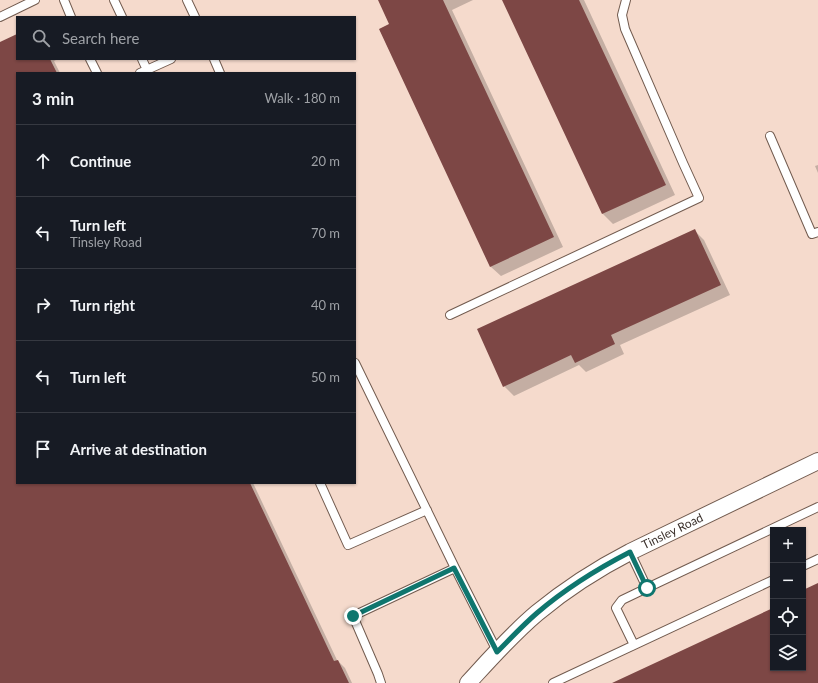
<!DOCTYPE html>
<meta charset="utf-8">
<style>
body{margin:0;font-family:Lato,sans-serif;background:#20242c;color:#f1f3f6}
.controls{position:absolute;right:12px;bottom:12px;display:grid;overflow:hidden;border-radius:0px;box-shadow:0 1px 3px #0004}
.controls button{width:36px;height:36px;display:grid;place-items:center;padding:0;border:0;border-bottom:1px solid #363941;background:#171b24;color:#f1f3f6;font:20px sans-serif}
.stop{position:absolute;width:12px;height:12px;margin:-9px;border:3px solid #0f766e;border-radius:50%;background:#fff}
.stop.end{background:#0f766e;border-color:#fff;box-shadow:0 1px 4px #0008}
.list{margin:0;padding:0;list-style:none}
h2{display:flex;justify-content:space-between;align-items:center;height:52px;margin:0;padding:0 16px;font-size:17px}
h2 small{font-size:13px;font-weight:400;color:#9ea1a6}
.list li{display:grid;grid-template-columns:26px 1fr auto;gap:12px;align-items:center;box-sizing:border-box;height:72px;padding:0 16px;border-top:1px solid #363941}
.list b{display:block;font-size:15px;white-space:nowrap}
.list p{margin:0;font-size:13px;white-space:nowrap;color:#9ea1a6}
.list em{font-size:13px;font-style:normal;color:#9ea1a6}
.icon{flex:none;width:22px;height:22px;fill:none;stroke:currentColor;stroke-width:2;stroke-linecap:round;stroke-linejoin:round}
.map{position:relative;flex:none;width:818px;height:683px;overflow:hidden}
.search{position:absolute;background:#171b24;box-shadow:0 1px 3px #0004;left:16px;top:16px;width:340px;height:44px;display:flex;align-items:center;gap:10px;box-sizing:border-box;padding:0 14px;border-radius:0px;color:#9ea1a6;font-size:15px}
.panel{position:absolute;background:#171b24;box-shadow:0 1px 3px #0004;left:16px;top:72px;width:340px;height:412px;border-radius:0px}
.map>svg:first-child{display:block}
</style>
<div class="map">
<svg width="818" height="683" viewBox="0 0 818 683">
<rect width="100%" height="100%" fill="#f5dacc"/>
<path fill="#0003" d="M379 0H473L452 10 563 247 501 276 491 267 380 30 391 25Z
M503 0H584L675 195 613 224 603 214Z
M17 35V59H58L54 61 60 73H17V483H253L337 660 345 668 352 683H0V43Z
M818 165V173L815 166Z
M694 230 704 240 730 295 620 345 624 354 586 372 579 365 514 396 504 386Z"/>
<path fill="#7d4745" d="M378 0H443L554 237 490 267 379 29 389 24Z
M502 0H579L666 185 602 214Z
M17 34V59H50L57 73H17V483H250L334 661 338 660 349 683H0V42Z
M695 229 721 285 611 335 615 344 575 363 571 355 503 387 477 329Z
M818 583V683H612L773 608V668H803V590Z"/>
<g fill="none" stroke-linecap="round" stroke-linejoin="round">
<g stroke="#725b4f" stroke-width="10">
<path id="service" d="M64 0 71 17
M114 0 122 17
M187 0 195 17
M0 17 35 0
M90 59 97 73
M142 59 147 70 146 73
M214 59 220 73
M140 73 171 59
M770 136 812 234 818 232
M450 315 699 198 683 163 625 29 622 15 626 0
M355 363 455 568 497 651
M320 483 348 545 427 510
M630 552 647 588 622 600 616 608 634 645
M803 566 818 559
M647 588 818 507
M381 683 378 674 353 616 455 568
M553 683 773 580"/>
</g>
<g stroke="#725b4f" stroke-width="18">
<g id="minor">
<path id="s1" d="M468 683C490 659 512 634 537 613 566 589 597 569 630 552L818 461"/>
</g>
</g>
<use href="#service" stroke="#fff" stroke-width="8"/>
<use href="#minor" stroke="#fff" stroke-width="16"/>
</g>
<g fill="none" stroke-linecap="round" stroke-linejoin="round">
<path stroke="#0f766e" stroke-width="5" d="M353 616 454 568 497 652C510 639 523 625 537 613 565 589 597 569 630 552L647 588"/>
</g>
<g text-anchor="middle" stroke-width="4" stroke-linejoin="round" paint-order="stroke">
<g font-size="12" fill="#3a2f2a" stroke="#f5dacc">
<text dy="4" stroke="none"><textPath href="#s1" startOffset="257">Tinsley Road</textPath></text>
</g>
</g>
</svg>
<div class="controls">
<button>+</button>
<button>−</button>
<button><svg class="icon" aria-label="locate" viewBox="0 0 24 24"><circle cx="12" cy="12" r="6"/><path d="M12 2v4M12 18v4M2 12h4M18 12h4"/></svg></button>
<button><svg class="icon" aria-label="layers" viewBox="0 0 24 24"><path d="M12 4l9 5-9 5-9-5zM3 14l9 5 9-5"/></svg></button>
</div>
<div class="stop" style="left:647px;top:588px"></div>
<div class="stop end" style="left:353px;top:616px"></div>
<div class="search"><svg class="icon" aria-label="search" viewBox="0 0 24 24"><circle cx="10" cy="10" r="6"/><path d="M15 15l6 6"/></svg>Search here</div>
<section class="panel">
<h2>3 min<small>Walk · 180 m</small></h2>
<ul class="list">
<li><svg class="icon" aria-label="ahead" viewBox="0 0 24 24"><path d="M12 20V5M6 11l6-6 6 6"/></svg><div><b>Continue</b></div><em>20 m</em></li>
<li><svg class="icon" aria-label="left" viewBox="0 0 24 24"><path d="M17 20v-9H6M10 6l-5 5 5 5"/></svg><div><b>Turn left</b><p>Tinsley Road</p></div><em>70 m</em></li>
<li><svg class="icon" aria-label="right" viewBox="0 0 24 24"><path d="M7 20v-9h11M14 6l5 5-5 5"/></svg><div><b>Turn right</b></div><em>40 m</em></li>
<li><svg class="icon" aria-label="left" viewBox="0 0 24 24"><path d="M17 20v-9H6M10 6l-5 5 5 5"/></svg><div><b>Turn left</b></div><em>50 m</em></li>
<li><svg class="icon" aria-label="arrive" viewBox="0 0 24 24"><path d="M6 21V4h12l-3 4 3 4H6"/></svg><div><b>Arrive at destination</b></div></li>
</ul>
</section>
</div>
